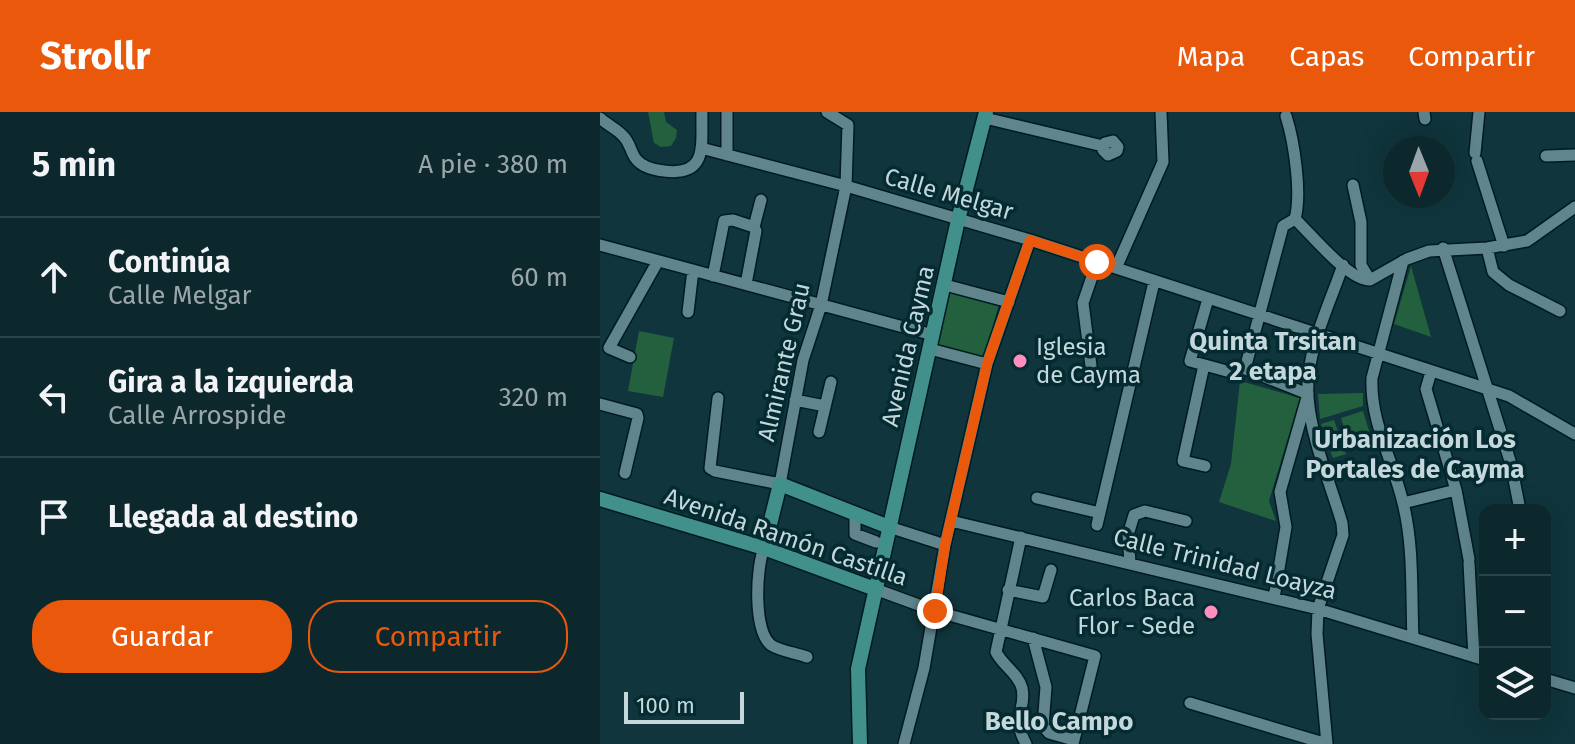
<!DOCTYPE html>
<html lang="es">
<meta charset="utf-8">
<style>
body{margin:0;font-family:"Fira Sans",sans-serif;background:#153035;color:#f1f3f6}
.controls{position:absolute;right:24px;bottom:24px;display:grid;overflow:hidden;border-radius:16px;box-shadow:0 8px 32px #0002}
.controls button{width:72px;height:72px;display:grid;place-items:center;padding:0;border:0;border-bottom:2px solid #2c4449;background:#0c282d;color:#f1f3f6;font:40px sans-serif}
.compass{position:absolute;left:783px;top:24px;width:72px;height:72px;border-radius:50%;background:#0c282d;box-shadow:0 8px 32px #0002;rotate:179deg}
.scale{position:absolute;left:24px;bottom:20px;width:120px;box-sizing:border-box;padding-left:8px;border:4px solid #c4d7db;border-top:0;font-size:22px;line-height:28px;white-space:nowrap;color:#c4d7db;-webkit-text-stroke:6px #042b32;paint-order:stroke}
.stop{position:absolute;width:24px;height:24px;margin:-18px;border:6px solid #ea580c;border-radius:50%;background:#fff}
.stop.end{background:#ea580c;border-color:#fff;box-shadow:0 2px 8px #0008}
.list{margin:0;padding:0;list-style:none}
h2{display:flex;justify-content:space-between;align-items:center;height:104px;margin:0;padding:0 32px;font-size:34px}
h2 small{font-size:26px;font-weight:400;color:#9aa6aa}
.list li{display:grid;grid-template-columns:52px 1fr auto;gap:24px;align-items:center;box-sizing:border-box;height:120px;padding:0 32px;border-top:2px solid #2c4449}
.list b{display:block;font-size:30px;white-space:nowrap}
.list p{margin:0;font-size:26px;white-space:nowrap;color:#9aa6aa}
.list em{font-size:26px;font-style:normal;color:#9aa6aa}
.actions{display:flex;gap:16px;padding:24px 32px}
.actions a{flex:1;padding:18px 0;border:2px solid #ea580c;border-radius:32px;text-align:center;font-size:28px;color:#ea580c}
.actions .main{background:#ea580c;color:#fff}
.icon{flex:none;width:44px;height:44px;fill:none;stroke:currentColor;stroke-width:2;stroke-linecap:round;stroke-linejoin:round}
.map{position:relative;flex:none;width:975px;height:632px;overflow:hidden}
header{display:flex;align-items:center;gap:48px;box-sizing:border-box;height:112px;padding:0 40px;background:#ea580c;color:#fff}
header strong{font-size:38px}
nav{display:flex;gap:44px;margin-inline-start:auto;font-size:28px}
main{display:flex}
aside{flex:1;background:#0c282d}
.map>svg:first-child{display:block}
</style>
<header>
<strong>Strollr</strong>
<nav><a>Mapa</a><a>Capas</a><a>Compartir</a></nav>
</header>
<main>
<aside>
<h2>5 min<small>A pie · 380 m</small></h2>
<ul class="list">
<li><svg class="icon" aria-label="ahead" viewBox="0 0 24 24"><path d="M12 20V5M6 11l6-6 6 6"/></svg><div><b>Continúa</b><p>Calle Melgar</p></div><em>60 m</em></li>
<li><svg class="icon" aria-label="left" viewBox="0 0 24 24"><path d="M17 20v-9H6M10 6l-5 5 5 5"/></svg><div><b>Gira a la izquierda</b><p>Calle Arrospide</p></div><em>320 m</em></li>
<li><svg class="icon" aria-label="arrive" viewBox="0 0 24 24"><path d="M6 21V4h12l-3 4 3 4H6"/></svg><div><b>Llegada al destino</b></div></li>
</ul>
<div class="actions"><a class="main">Guardar</a><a>Compartir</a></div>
</aside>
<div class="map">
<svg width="975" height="632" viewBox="0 0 975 632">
<rect width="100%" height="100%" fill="#10353c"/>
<path fill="#23613e" d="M48 0H64L66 10 77 18 76 26 71 34 61 35 54 31Z
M811 154 831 225 794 212Z
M349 178 399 192 384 247 334 233Z
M39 219 74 226 63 285 28 279Z
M640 269 700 286 669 389 676 409 619 390 631 352Z
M763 281V294L720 307 718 282Z
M763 299 773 332 751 338 741 306Z
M734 308 746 342 733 346 721 312Z"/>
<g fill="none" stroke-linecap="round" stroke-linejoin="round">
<g stroke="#011b21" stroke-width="14">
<path id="minor" d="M824 0 825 7
M686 4C694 29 702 81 695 107
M0 6C7 13 18 17 24 25 30 31 31 41 36 47 42 55 55 58 64 59 109 65 101 32 102 0
M385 6 503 34 505 31 513 29 518 35 517 39 508 43 503 38V34
M101 36 246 74 430 128 909 284 975 322
M875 41 879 0
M127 43V0
M946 44 975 43
M877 49 904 134
M753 73 761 110V153L770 168
M695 107C711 122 749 169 770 168L807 147 829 139 887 136 927 129 975 95
M154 115 161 88
M0 133 333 223
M843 136 911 352 920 398
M887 136 893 160 909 173 960 199
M803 149 772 266C770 310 793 348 803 391 814 434 811 482 813 526
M516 156 563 50 561 0
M113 164 124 109 133 108 154 115 156 119 146 172
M345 173 409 190
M608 187 590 249 634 261 645 257 708 282 680 380 686 415 674 486
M88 200 93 158
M330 237 387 252
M30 245 9 236 58 149
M604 253 583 349 605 354
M491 254 483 191 497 150
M645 257 683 114 695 107
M831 260 826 277 856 378 869 447
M118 286 110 356 115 359 180 372 203 248 221 193 246 74 248 13 227 0
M195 288 225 294
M0 292 37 302 38 306 25 361
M219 320 231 270
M437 386 500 401
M803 391 856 378
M255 406V422L276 430
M351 409 718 497 885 548
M497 413 554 170
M289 415 345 433
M421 425 396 540C403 554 418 561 422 576 427 599 410 602 426 632
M164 436C156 456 153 518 171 533 180 539 196 541 207 545
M530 451 528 423 534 403 545 399 586 409
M869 451 874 545
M275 477 335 499 495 544 473 632
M408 478 443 485 451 458
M433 526 446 575 443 614 449 621 474 628
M945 567 975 576
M590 591 727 632
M304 632 324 556 345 433 387 252 430 128
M727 632 717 522 718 497 743 423 742 411C730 370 711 327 708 285 705 241 729 194 743 153"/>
</g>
<g stroke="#011b21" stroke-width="17">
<path id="major" d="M0 387 164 436 275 477
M164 436 180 372 289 415
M260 632 258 557 358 108 386 0"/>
</g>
<use href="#minor" stroke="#60858d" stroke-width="11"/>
<use href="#major" stroke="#41908c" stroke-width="14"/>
</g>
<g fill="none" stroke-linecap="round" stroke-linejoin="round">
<path stroke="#ea580c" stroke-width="10" d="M335 499 345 433 387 252 430 128 497 150"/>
</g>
<g fill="#fe8ebd" stroke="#042b32" stroke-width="3">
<circle cx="420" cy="249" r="8"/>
<circle cx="611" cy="500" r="8"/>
</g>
<g text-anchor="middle" stroke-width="7" stroke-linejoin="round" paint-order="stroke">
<g font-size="24" fill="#c4d7db" stroke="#042b32">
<text transform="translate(349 82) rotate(16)" y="8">Calle Melgar</text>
<text transform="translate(308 234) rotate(-77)" y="8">Avenida Cayma</text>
<text transform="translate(184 250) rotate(-77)" y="8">Almirante Grau</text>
<text transform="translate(186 425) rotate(19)" y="8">Avenida Ramón Castilla</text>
<text transform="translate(625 452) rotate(14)" y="8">Calle Trinidad Loayza</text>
</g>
<g font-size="24" fill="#c4d7db" stroke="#042b32" text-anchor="start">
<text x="436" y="243">Iglesia<tspan x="436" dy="28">de Cayma</tspan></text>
<text x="595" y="494" text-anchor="end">Carlos Baca<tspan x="595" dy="28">Flor - Sede</tspan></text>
</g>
<g font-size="26" font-weight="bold" fill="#c4d7db" stroke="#042b32">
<text x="673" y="238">Quinta Trsitan<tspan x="673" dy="30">2 etapa</tspan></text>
<text x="815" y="336">Urbanización Los<tspan x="815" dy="30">Portales de Cayma</tspan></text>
<text x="459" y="618">Bello Campo</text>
</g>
</g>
</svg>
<div class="controls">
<button>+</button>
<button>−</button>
<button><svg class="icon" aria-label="layers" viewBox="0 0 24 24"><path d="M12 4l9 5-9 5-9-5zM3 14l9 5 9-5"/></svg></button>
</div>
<svg class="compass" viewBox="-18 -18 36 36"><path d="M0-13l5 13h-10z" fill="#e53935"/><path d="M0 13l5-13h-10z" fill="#9aa6aa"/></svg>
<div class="scale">100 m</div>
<div class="stop" style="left:497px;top:150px"></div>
<div class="stop end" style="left:335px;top:499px"></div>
</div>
</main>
